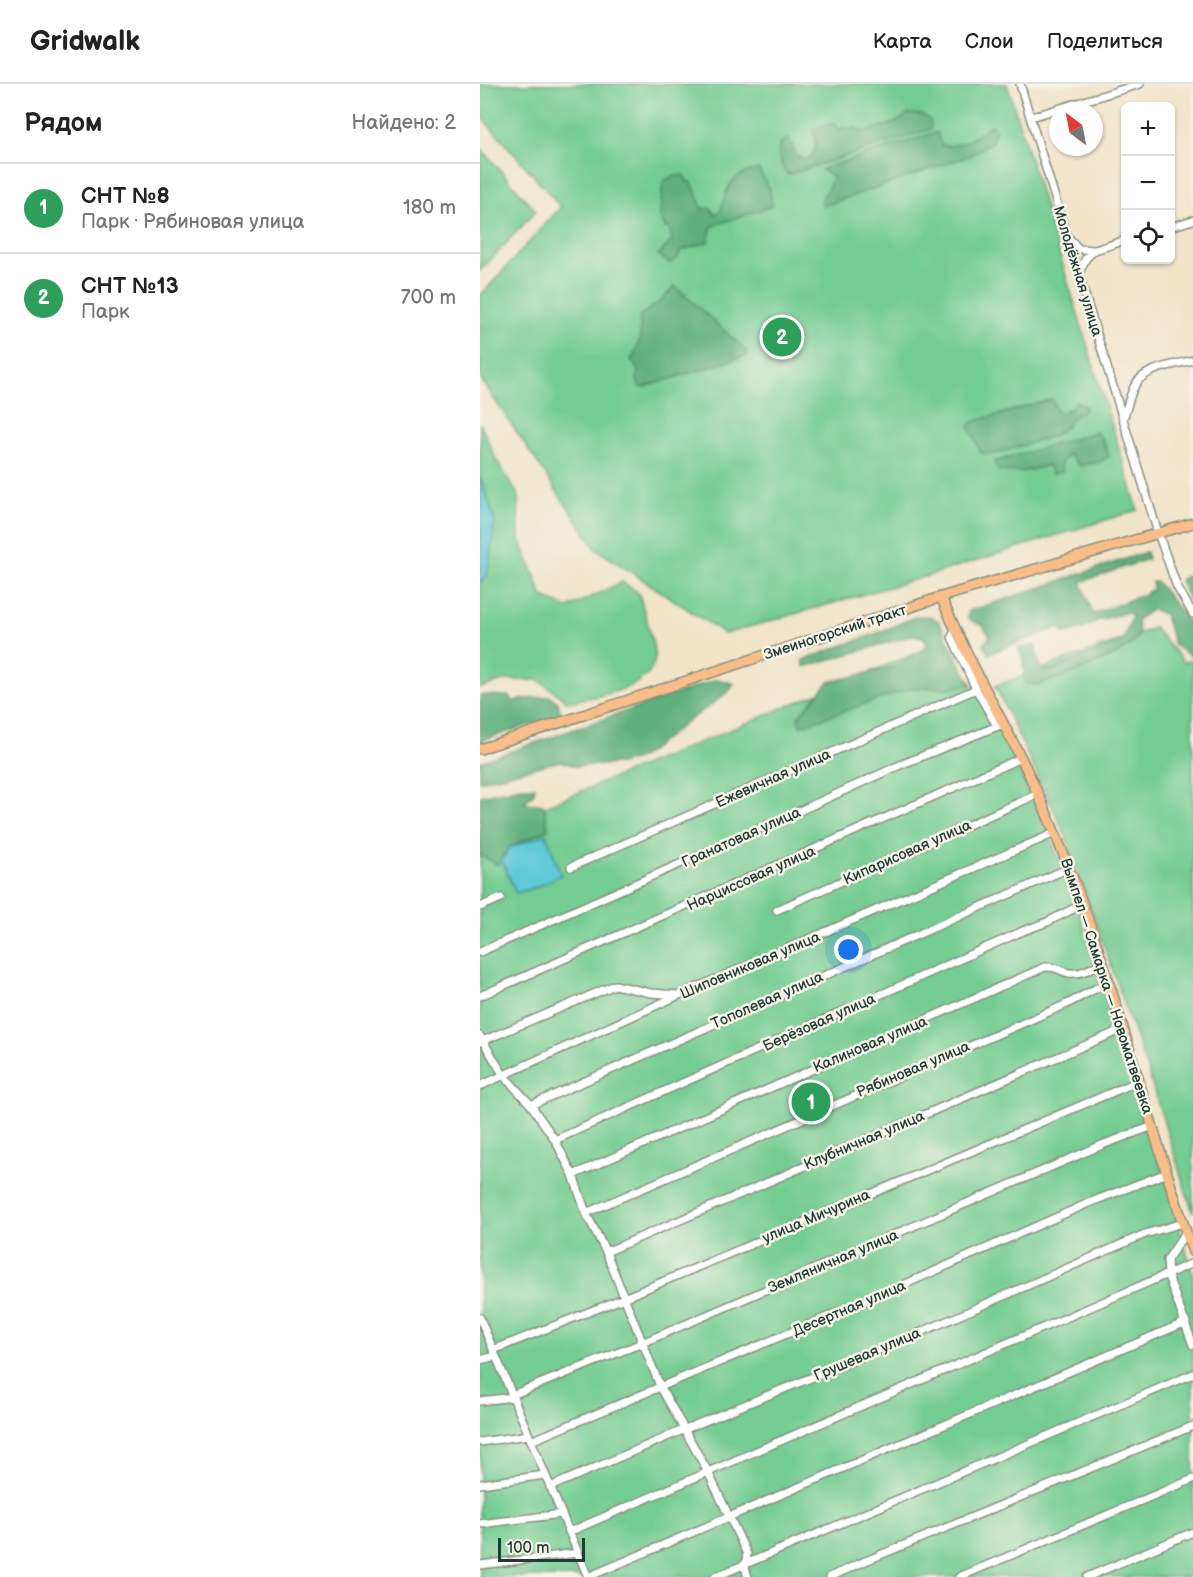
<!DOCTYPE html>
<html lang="ru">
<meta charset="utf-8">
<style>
body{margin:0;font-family:"Balsamiq Sans",sans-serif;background:#f2f2f2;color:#222}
.controls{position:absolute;right:18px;top:18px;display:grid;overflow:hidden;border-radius:9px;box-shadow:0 2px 4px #0004}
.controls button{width:54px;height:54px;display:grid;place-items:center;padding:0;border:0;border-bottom:2px solid #e0e0e0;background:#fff;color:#222;font:30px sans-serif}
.compass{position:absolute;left:569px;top:18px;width:54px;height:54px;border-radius:50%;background:#fff;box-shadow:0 2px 4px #0004;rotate:328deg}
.scale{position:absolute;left:18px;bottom:15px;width:87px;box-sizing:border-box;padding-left:6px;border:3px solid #1f3d34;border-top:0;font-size:16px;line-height:21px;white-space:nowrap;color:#1f3d34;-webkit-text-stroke:4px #f7f3e8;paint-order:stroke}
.you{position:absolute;left:369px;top:866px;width:21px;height:21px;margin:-15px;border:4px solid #fff;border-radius:50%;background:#1a73e8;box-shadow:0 0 0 9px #1a73e833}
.badge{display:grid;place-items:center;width:39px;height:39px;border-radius:50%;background:#b5179e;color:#fff;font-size:20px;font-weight:700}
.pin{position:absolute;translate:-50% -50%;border:3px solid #fff;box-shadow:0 2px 6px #0006}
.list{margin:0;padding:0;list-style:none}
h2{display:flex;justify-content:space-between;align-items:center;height:78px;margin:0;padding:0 24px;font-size:26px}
h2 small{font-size:20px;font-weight:400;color:#767676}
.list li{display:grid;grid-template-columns:39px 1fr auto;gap:18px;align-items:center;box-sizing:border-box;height:90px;padding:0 24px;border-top:2px solid #e0e0e0}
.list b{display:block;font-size:22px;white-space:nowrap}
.list p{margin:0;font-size:20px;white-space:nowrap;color:#767676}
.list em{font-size:20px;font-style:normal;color:#767676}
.icon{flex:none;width:33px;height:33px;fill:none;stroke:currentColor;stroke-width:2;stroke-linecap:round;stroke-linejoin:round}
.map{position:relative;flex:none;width:713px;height:1493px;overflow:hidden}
header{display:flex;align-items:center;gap:36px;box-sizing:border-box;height:84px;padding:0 30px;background:#fff;border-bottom:2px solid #e0e0e0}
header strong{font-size:28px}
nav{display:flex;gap:33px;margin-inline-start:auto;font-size:21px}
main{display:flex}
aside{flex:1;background:#fff}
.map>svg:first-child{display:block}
</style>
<header>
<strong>Gridwalk</strong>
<nav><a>Карта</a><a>Слои</a><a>Поделиться</a></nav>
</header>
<main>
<aside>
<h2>Рядом<small>Найдено: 2</small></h2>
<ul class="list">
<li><span class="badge" style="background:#2e9e5b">1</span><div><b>СНТ №8</b><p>Парк · Рябиновая улица</p></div><em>180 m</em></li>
<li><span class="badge" style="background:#2e9e5b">2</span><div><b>СНТ №13</b><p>Парк</p></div><em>700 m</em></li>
</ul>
</aside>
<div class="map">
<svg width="713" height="1493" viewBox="0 0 713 1493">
<rect width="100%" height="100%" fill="#f7f3e8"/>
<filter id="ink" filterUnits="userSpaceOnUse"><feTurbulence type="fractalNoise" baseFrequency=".0167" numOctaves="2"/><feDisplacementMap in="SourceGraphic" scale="12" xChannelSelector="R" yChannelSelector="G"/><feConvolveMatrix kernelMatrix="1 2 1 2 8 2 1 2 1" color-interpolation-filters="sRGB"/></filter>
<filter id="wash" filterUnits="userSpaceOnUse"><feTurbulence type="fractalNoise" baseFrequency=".008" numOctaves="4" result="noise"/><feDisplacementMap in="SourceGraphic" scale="24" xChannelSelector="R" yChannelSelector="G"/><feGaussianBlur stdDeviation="1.35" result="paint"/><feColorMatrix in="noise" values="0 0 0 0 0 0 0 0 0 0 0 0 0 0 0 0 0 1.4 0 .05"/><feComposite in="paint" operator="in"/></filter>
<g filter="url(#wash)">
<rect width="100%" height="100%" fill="#f1e4c9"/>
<path fill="#73cc92" stroke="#498463" stroke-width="1.5" d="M0 0H527L658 426 444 493 245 550 116 465 0 294V212L81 123 0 31Z
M0 63 56 127 0 187Z
M0 339 17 377 38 411 39 453 63 513 88 524 142 498 159 509C162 521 176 565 175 574 171 607 113 613 88 618L59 596H27L0 604Z
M674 544 704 578 713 576V1129L666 982 585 750 515 602Z
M465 557 518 641 569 750 593 808 635 946 669 1042 713 1189V1493H0V749Z"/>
<path fill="#5eb07c" stroke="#3e7658" stroke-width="1.5" d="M428 30C440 30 452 30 451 45L307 91C301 80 296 69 301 58L309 55 317 72 325 76C339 68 336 59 333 45L354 39 359 45 375 44 384 48 415 39Z
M511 41 516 46 512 58 489 72 343 122 341 117 353 94 341 85 457 48 461 61C481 65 496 52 511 41Z
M278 85 290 105 292 122 235 141 231 144 228 158 200 167 198 173 190 179 178 171 192 157 189 143 185 144 180 132 183 98 193 92 204 91 207 98H212L222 125 231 124 234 130 241 127C248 101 250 91 278 85Z
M195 202 267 267 266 272 161 304 157 296 158 286 151 276C160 261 162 250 159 232L181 217Z
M572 315 576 326 581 329 591 324 596 317 606 323 604 327 592 334 585 344 573 352 515 370 501 369 489 342 493 338Z
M616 348 622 355 629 372 620 378 600 382 588 370 581 379 582 388 572 390 568 381C551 386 536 391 518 386L514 378Z
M666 468 668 475 601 498 613 530 665 510 673 505 672 498H677L713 543 712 573 694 561 685 531 673 525 657 536 659 549 653 559 635 571 596 588 558 601 545 599 543 578 539 564 555 561 561 585 573 586 643 556 652 532 648 528 616 537 601 546 583 549 580 543 508 570 504 560 510 552 503 542 488 535 489 526 502 523Z
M713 492V524L700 496 704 493Z
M437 532H447L458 536 491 601 467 604H432L320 642 318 633 349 598 415 583 445 564 447 559 443 553 434 551 324 583 323 576 400 548Z
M238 595 254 600 249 607 227 624 208 637 162 673 140 680 94 682 81 677 0 697V678Z
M0 611 28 612 33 617 70 612 78 618 81 631 0 657Z
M41 703H55L54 709 44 719 64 721 68 745C49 756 26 758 18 781L0 771V712Z"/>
<path fill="#5ec9d8" stroke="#3e8386" stroke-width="1.5" d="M0 392 15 437 7 491 0 500Z
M66 750 81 791 57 803 36 809 22 777 29 764Z"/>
</g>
<g filter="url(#ink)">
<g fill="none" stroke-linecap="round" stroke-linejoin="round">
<g stroke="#88907e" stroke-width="10">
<path id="minor" d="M540 0 678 449 697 503 713 530
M551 33 660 0
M690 143 713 136
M589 154 599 165 615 166 646 156
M599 189 606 174 615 166
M643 335C647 325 649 313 654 303 662 284 695 281 713 276
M475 546 472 553 496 605 517 642
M91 783 496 605
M0 823 21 814
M297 826 558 710
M0 868 304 734 420 681 523 640
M0 912 541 674
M0 952 24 992 51 1021 75 1056 93 1091 106 1129 126 1168 180 1302 228 1388 267 1470 265 1483 268 1493
M0 958 135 901 171 909 198 911
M0 1002 199 911 575 749
M51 1021 589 784
M75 1056 543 847 567 838 603 820
M93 1091 565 883C578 882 578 887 589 889 601 891 612 884 622 878
M106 1129 587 920 628 898
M706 1148 687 1176 688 1192 713 1261
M126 1168 643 945
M0 1234 108 1493
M13 1266 144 1214 659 997
M0 1276 16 1272
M32 1311 162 1259 622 1061 673 1042
M0 1317 33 1313
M51 1357 421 1202 611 1118 687 1089
M0 1358 49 1351
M0 1400 65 1391
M70 1403 203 1346 421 1257 665 1150 703 1139
M0 1440 82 1430
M89 1448 713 1179
M0 1481 98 1469
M108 1493 706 1238
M235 1493 713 1290
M350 1493 383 1478 713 1342
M479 1493 713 1395
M607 1493 713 1448"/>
</g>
<g stroke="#88907e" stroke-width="12">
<path id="major" d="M461 513C484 568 513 619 540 672 558 708 574 746 589 784 638 909 668 1042 713 1168
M0 665 461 513 713 439"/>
</g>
<use href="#minor" stroke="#fff" stroke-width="7"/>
<use href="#major" stroke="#f8bd89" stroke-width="9"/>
</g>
</g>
<g text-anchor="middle" stroke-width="5" stroke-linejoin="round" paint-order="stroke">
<g font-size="15" fill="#1f3d34" stroke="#f7f3e8">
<text transform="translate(598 187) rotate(73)" y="5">Молодёжная улица</text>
<text transform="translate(355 548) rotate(-18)" y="5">Змеиногорский тракт</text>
<text transform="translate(293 694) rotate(-24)" y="5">Ежевичная улица</text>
<text transform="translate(261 753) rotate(-24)" y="5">Гранатовая улица</text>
<text transform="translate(427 768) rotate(-24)" y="5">Кипарисовая улица</text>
<text transform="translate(271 794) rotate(-24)" y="5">Нарциссовая улица</text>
<text transform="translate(270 881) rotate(-23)" y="5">Шиповниковая улица</text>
<text transform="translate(627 902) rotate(72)" y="5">Вымпел — Самарка — Новоматвеевка</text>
<text transform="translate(287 916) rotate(-24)" y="5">Тополевая улица</text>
<text transform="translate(339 938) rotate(-24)" y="5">Берёзовая улица</text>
<text transform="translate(390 960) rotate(-23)" y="5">Калиновая улица</text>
<text transform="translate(433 985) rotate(-23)" y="5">Рябиновая улица</text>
<text transform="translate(384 1056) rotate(-23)" y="5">Клубничная улица</text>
<text transform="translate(336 1132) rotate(-23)" y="5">улица Мичурина</text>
<text transform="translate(353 1177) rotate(-23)" y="5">Земляничная улица</text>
<text transform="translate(369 1224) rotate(-23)" y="5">Десертная улица</text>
<text transform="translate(387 1270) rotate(-23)" y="5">Грушевая улица</text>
</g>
</g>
</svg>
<div class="controls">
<button>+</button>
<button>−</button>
<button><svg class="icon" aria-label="locate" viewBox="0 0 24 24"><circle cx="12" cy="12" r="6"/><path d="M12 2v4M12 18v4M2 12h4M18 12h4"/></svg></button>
</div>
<svg class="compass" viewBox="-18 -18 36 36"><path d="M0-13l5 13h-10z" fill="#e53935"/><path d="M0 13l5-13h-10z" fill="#767676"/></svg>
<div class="scale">100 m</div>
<div class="you"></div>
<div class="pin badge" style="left:331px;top:1018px;background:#2e9e5b">1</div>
<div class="pin badge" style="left:302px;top:253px;background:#2e9e5b">2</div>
</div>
</main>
